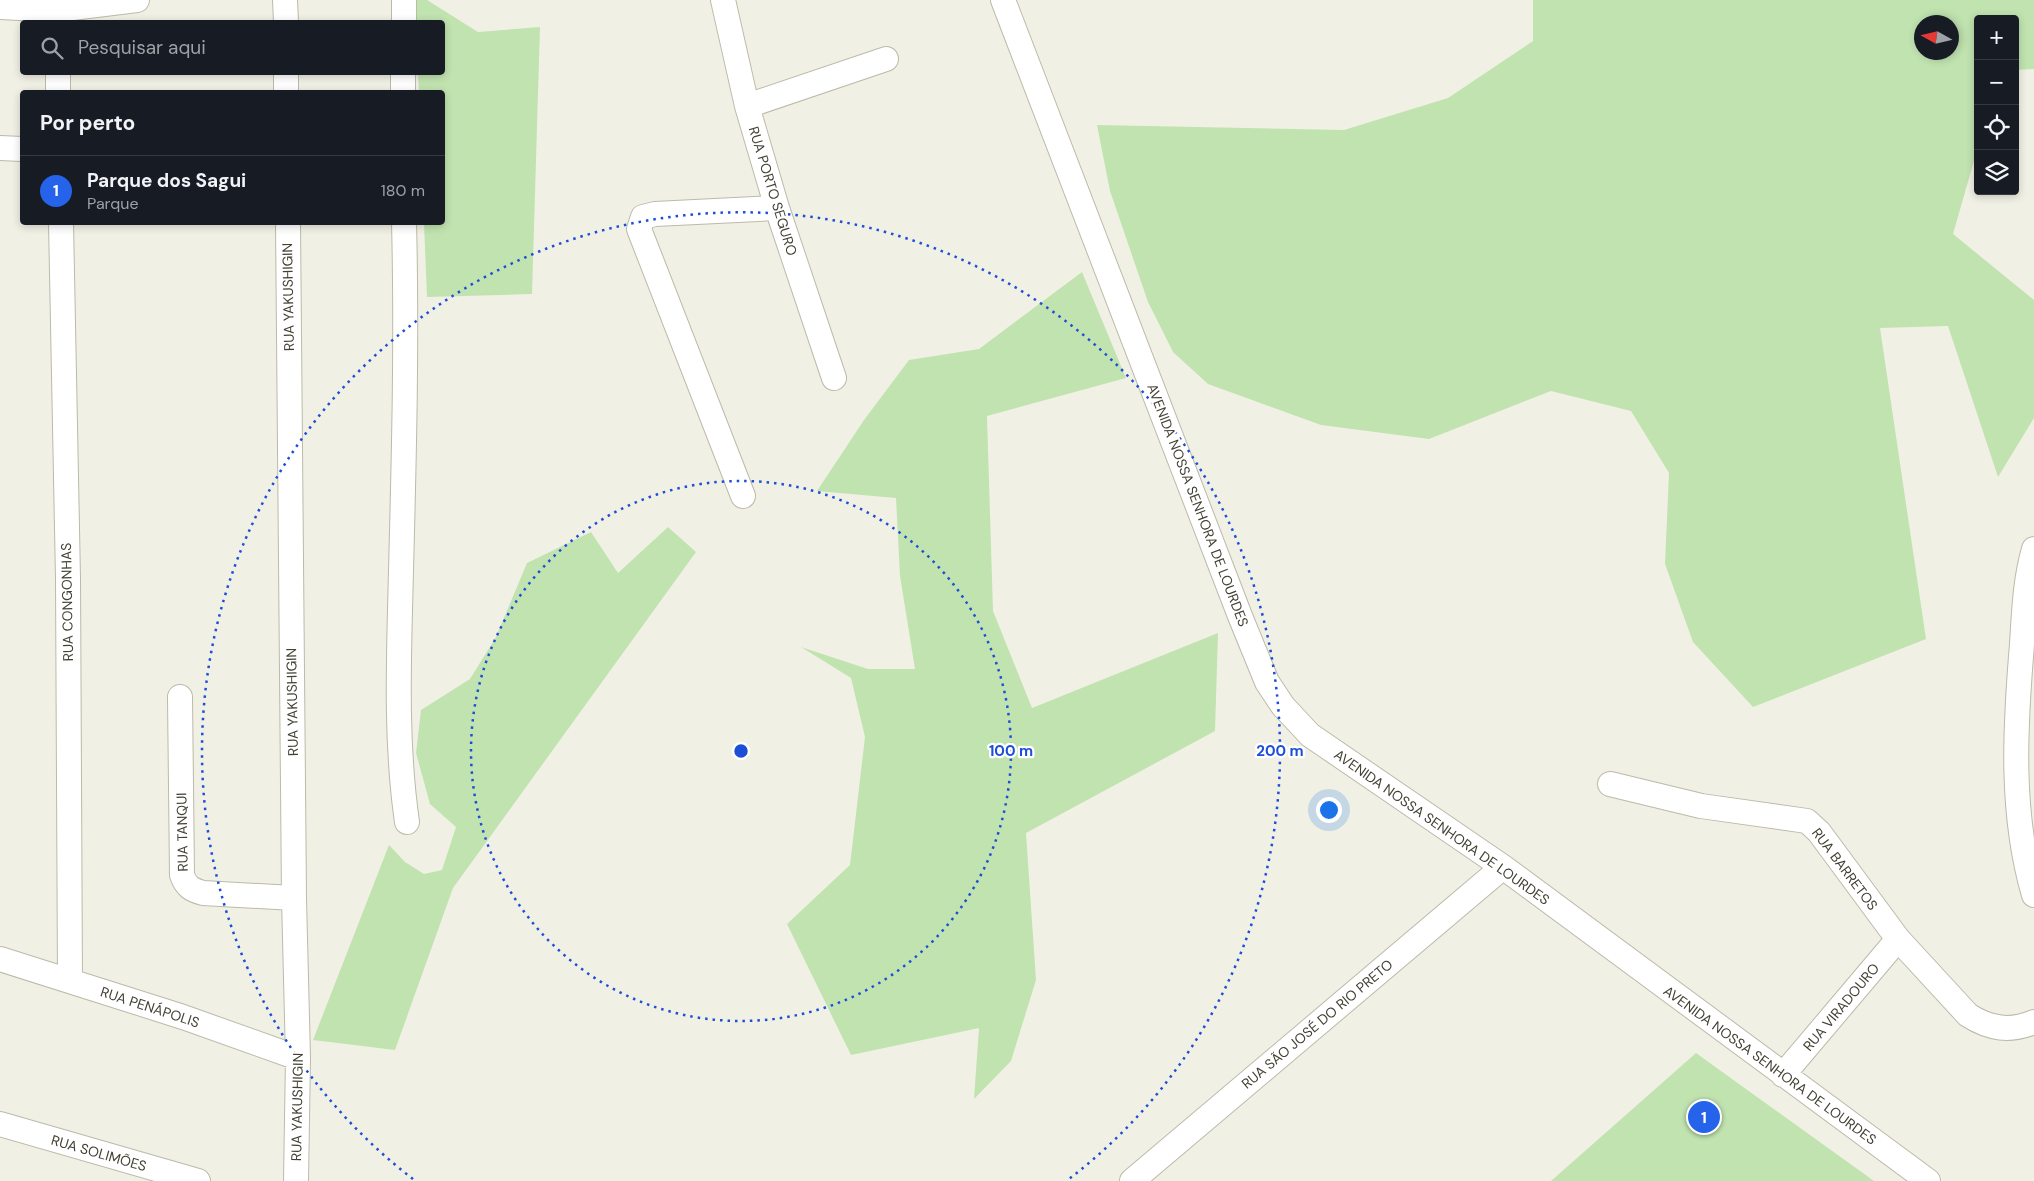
<!DOCTYPE html>
<html lang="pt">
<meta charset="utf-8">
<style>
body{margin:0;font-family:"DM Sans",sans-serif;background:#242831;color:#f1f3f6}
.controls{position:absolute;right:15px;top:15px;display:grid;overflow:hidden;border-radius:5px;box-shadow:0 2px 8px #0003}
.controls button{width:45px;height:45px;display:grid;place-items:center;padding:0;border:0;border-bottom:1px solid #363941;background:#171b24;color:#f1f3f6;font:25px sans-serif}
.compass{position:absolute;left:1914px;top:15px;width:45px;height:45px;border-radius:50%;background:#171b24;box-shadow:0 2px 8px #0003;rotate:278deg}
.you{position:absolute;left:1328px;top:809px;width:18px;height:18px;margin:-12px;border:4px solid #fff;border-radius:50%;background:#1a73e8;box-shadow:0 0 0 8px #1a73e833}
.badge{display:grid;place-items:center;width:32px;height:32px;border-radius:50%;background:#2563eb;color:#fff;font-size:16px;font-weight:700}
.pin{position:absolute;translate:-50% -50%;border:2px solid #fff;box-shadow:0 1px 5px #0006}
.list{margin:0;padding:0;list-style:none}
h2{display:flex;justify-content:space-between;align-items:center;height:65px;margin:0;padding:0 20px;font-size:21px}
h2 small{font-size:16px;font-weight:400;color:#9ea1a6}
.list li{display:grid;grid-template-columns:32px 1fr auto;gap:15px;align-items:center;box-sizing:border-box;height:70px;padding:0 20px;border-top:1px solid #363941}
.list b{display:block;font-size:19px;white-space:nowrap}
.list p{margin:0;font-size:16px;white-space:nowrap;color:#9ea1a6}
.list em{font-size:16px;font-style:normal;color:#9ea1a6}
.icon{flex:none;width:28px;height:28px;fill:none;stroke:currentColor;stroke-width:2;stroke-linecap:round;stroke-linejoin:round}
.map{position:relative;flex:none;width:2034px;height:1181px;overflow:hidden}
.search{position:absolute;background:#171b24;box-shadow:0 2px 8px #0003;left:20px;top:20px;width:425px;height:55px;display:flex;align-items:center;gap:12px;box-sizing:border-box;padding:0 18px;border-radius:5px;color:#9ea1a6;font-size:19px}
.panel{position:absolute;background:#171b24;box-shadow:0 2px 8px #0003;left:20px;top:90px;width:425px;height:135px;border-radius:5px}
.map>svg:first-child{display:block}
</style>
<div class="map">
<svg width="2034" height="1181" viewBox="0 0 2034 1181">
<rect width="100%" height="100%" fill="#f1f0e5"/>
<path fill="#c1e3b0" fill-rule="evenodd" d="M416 0H427L478 32 540 27 532 294 427 297 424 223 442 222V92H419L418 73 442 72V22H417Z
M1533 0H2034V69L2015 70V19H1978V147L1953 234 2034 300V418L1998 477 1948 326 1880 328 1926 639 1753 707 1693 642 1665 564 1669 473 1631 411 1551 391 1429 439 1321 425 1208 384 1173 352 1148 302 1110 191 1097 125 1344 130 1448 98 1533 41ZM1922 22H1952V52H1922Z
M1082 272 1126 378 987 416 993 611 1032 708 1218 633 1215 731 1026 833 1036 980 1011 1061 974 1099 979 1028 851 1055 787 924 850 865 865 737 851 678 801 647 868 669H915L900 576 896 498 817 491 864 420 909 360 979 349Z
M668 527 696 552 453 888 395 1050 313 1040 389 845 405 862 424 874 442 870 456 827 430 804 416 753 421 710 470 679 496 637 527 563 591 532 618 573Z
M1696 1053 1874 1181H1551Z"/>
<g fill="none" stroke-linecap="round" stroke-linejoin="round">
<g stroke="#bcbaa8" stroke-width="26">
<path id="minor" d="M285 0 286 22
M723 0 747 106 777 208 834 378
M1003 0 1240 616 1267 682 1283 706 1310 735 1503 867 1928 1181
M0 7 56 10 137 0
M404 22V0
M58 72V92
M286 72V92
M403 92V72
M747 106 886 59
M0 148 22 149
M61 222 68 579 70 981
M288 222 294 898 298 1058 296 1181
M404 222C407 339 404 455 401 571 399 654 395 739 407 822
M743 496 639 229 643 217 655 214 777 208
M2034 549C2025 580 2024 612 2022 644 2015 728 2010 813 2034 895
M180 697 182 875C186 887 192 890 203 893L294 898
M1610 784 1701 806 1807 821 1819 832 1898 939 1968 1015C1990 1029 2010 1032 2034 1022
M0 959 183 1017 298 1058
M1783 1075 1898 939
M0 1124 198 1181
M1132 1181 1503 867"/>
</g>
<use href="#minor" stroke="#fff" stroke-width="24"/>
</g>
<g fill="none" stroke="#1d4ed8" stroke-width="2.5" stroke-dasharray="2.5 5">
<circle cx="741" cy="751" r="270"/>
<path d="M413 1179A539 539 0 1 1 1069 1179"/>
</g>
<g text-anchor="middle" stroke-width="4.5" stroke-linejoin="round" paint-order="stroke">
<g font-size="14" fill="#434135" stroke="#fff">
<text transform="translate(773 191) rotate(73)" y="5">RUA PORTO SEGURO</text>
<text transform="translate(288 297) rotate(-91)" y="5">RUA YAKUSHIGIN</text>
<text transform="translate(1198 505) rotate(69)" y="5">AVENIDA NOSSA SENHORA DE LOURDES</text>
<text transform="translate(67 602) rotate(-91)" y="5">RUA CONGONHAS</text>
<text transform="translate(292 702) rotate(-91)" y="5">RUA YAKUSHIGIN</text>
<text transform="translate(1442 827) rotate(35)" y="5">AVENIDA NOSSA SENHORA DE LOURDES</text>
<text transform="translate(182 832) rotate(-91)" y="5">RUA TANQUI</text>
<text transform="translate(1845 869) rotate(53)" y="5">RUA BARRETOS</text>
<text transform="translate(150 1007) rotate(18)" y="5">RUA PENÁPOLIS</text>
<text transform="translate(1841 1007) rotate(-50)" y="5">RUA VIRADOURO</text>
<text transform="translate(1317 1024) rotate(-40)" y="5">RUA SÃO JOSÉ DO RIO PRETO</text>
<text transform="translate(1770 1065) rotate(36)" y="5">AVENIDA NOSSA SENHORA DE LOURDES</text>
<text transform="translate(297 1107) rotate(-89)" y="5">RUA YAKUSHIGIN</text>
<text transform="translate(99 1153) rotate(16)" y="5">RUA SOLIMÕES</text>
</g>
</g>
<circle cx="741" cy="751" r="8" fill="#1d4ed8" stroke="#fff" stroke-width="2.5"/>
<g font-size="15" text-anchor="middle" font-weight="bold" fill="#1d4ed8" stroke="#fff" stroke-width="4.5" stroke-linejoin="round" paint-order="stroke">
<text x="1011" y="756">100 m</text>
<text x="1280" y="756">200 m</text>
</g>
</svg>
<div class="controls">
<button>+</button>
<button>−</button>
<button><svg class="icon" aria-label="locate" viewBox="0 0 24 24"><circle cx="12" cy="12" r="6"/><path d="M12 2v4M12 18v4M2 12h4M18 12h4"/></svg></button>
<button><svg class="icon" aria-label="layers" viewBox="0 0 24 24"><path d="M12 4l9 5-9 5-9-5zM3 14l9 5 9-5"/></svg></button>
</div>
<svg class="compass" viewBox="-18 -18 36 36"><path d="M0-13l5 13h-10z" fill="#e53935"/><path d="M0 13l5-13h-10z" fill="#9ea1a6"/></svg>
<div class="you"></div>
<div class="pin badge" style="left:1704px;top:1117px">1</div>
<div class="search"><svg class="icon" aria-label="search" viewBox="0 0 24 24"><circle cx="10" cy="10" r="6"/><path d="M15 15l6 6"/></svg>Pesquisar aqui</div>
<section class="panel">
<h2>Por perto<small></small></h2>
<ul class="list">
<li><span class="badge">1</span><div><b>Parque dos Sagui</b><p>Parque</p></div><em>180 m</em></li>
</ul>
</section>
</div>
